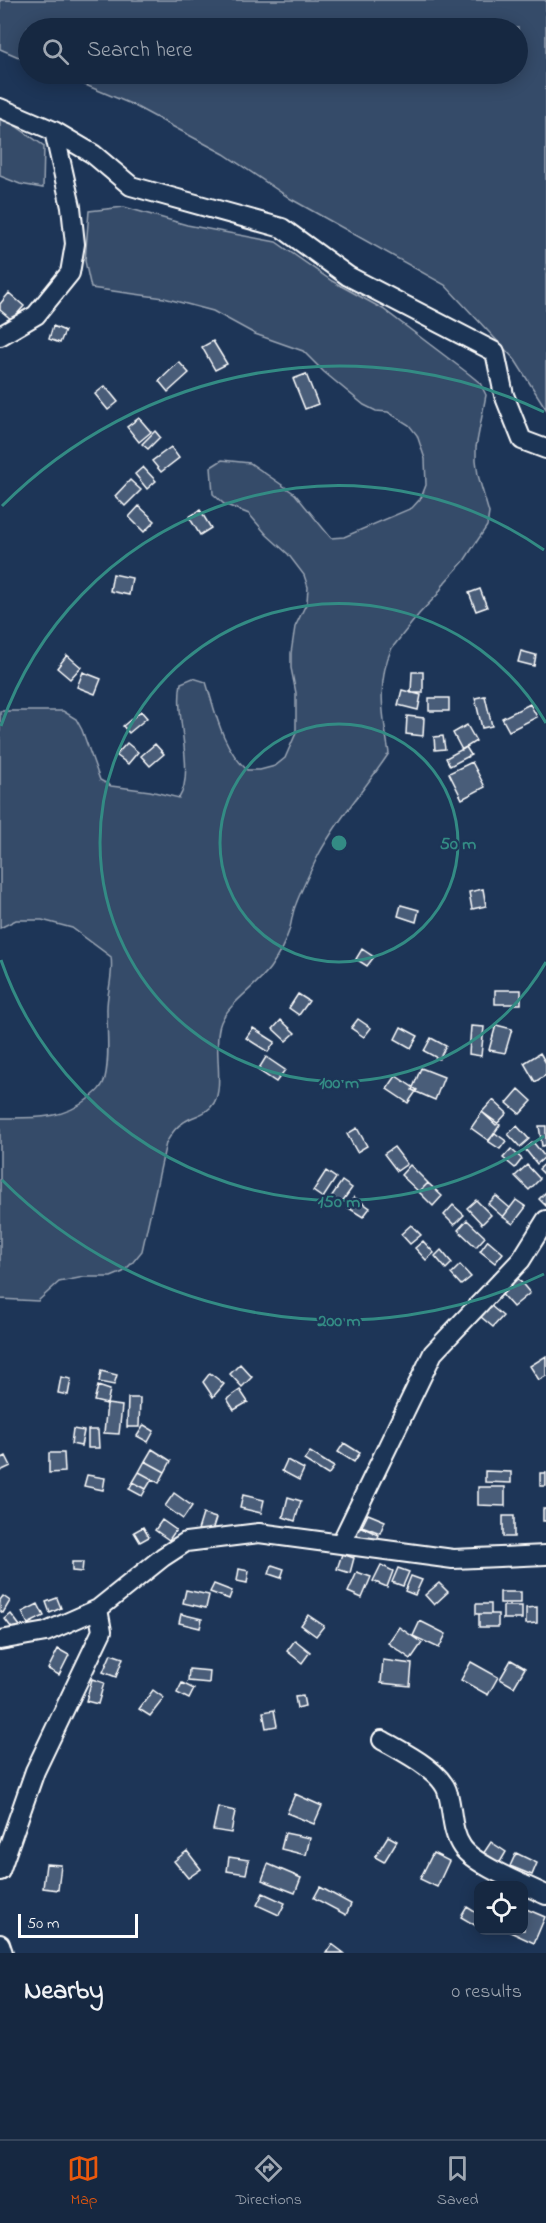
<!DOCTYPE html>
<style>
body{margin:0;font-family:"Indie Flower",sans-serif;background:#23344c;color:#f1f3f6}
.controls{position:absolute;right:18px;bottom:18px;display:grid;overflow:hidden;border-radius:12px;box-shadow:0 3px 15px #0003}
.controls button{width:54px;height:54px;display:grid;place-items:center;padding:0;border:0;border-bottom:2px solid #35445a;background:#162841;color:#f1f3f6;font:30px sans-serif}
.scale{position:absolute;left:18px;bottom:15px;width:120px;box-sizing:border-box;padding-left:6px;border:3px solid #fff;border-top:0;font-size:16px;line-height:21px;white-space:nowrap;color:#fff;-webkit-text-stroke:4px #1d3557;paint-order:stroke}
.list{margin:0;padding:0;list-style:none}
h2{display:flex;justify-content:space-between;align-items:center;height:78px;margin:0;padding:0 24px;font-size:26px}
h2 small{font-size:20px;font-weight:400;color:#9ea6b1}
.icon{flex:none;width:33px;height:33px;fill:none;stroke:currentColor;stroke-width:2;stroke-linecap:round;stroke-linejoin:round}
.map{position:relative;flex:none;width:546px;height:1953px;overflow:hidden}
.search{position:absolute;background:#162841;box-shadow:0 3px 15px #0003;left:18px;right:18px;top:18px;height:66px;display:flex;align-items:center;gap:15px;box-sizing:border-box;padding:0 21px;border-radius:33px;color:#9ea6b1;font-size:22px}
.sheet{height:186px;background:#162841}
nav{display:flex;justify-content:space-around;align-items:center;box-sizing:border-box;height:84px;border-top:2px solid #35445a;background:#162841;font-size:16px;color:#9ea6b1}
nav a{display:grid;justify-items:center;gap:3px}
nav .on{color:#ea580c}
.map>svg:first-child{display:block}
</style>
<div class="map">
<svg width="546" height="1953" viewBox="0 0 546 1953">
<rect width="100%" height="100%" fill="#1d3557"/>
<filter id="ink" filterUnits="userSpaceOnUse"><feTurbulence type="fractalNoise" baseFrequency=".0167" numOctaves="2"/><feDisplacementMap in="SourceGraphic" scale="12" xChannelSelector="R" yChannelSelector="G"/><feConvolveMatrix kernelMatrix="1 2 1 2 8 2 1 2 1" color-interpolation-filters="sRGB"/></filter>
<g filter="url(#ink)">
<path fill="#364b69" stroke="#9aa5b4" stroke-width="1.5" d="M0 0H546V409L515 360 445 285 291 199 224 154 131 104 59 74H518V28H28V61L0 49Z
M0 119 10 122 44 146 43 188 20 184 0 176Z
M124 207 187 225 276 242 332 281 383 309 469 374 480 383 486 395 476 447V460L478 475 489 513 487 526 464 561 445 582 438 594 419 614 392 648C376 681 383 718 389 753 366 788 339 817 319 854 311 870 302 888 296 904 292 913 292 922 289 931 285 943 277 958 270 968 257 986 229 1003 221 1022 212 1044 225 1085 214 1103 207 1115 194 1115 184 1122 175 1127 171 1135 166 1143L142 1251 133 1262 123 1272 111 1277H84L59 1282 38 1301 0 1299V1118C32 1118 63 1120 88 1099 96 1093 103 1087 105 1078 110 1057 107 1033 107 1012 106 994 114 976 111 957L72 928 42 920H16L0 928V711H63L76 719 82 730 100 780 111 786 150 791 179 798C196 772 174 717 181 683L193 678 206 682C216 714 222 747 247 770H260L275 766 285 758 296 733V693L291 668V653L295 627 307 602 308 587 304 575 288 554 267 535 249 514 224 504 213 494 211 467 222 460 250 463 295 494 331 538 344 537 412 508 421 498 426 485 425 459 417 435 409 425 388 412 376 411 364 405 324 372 303 351 255 334 213 311 164 298 91 288 85 261 89 211Z"/>
<path fill="#4a5d79" stroke="#fff" stroke-width="1.5" d="M9 293 24 306 12 320 0 310V304Z
M53 326 65 331 60 343 49 339Z
M213 341 227 364 215 370 202 347Z
M179 362 189 373 168 392 159 381Z
M306 374 318 404 305 409 293 379Z
M105 386 118 402 108 410 95 394Z
M139 418 151 432 139 442 127 427Z
M155 431 160 437 148 449 142 444Z
M171 447 179 458 161 472 152 461Z
M143 467 156 481 147 489 135 474Z
M130 480 141 490 125 506 115 496Z
M139 506 155 521 144 532 129 517Z
M200 510 211 528 200 535 189 517Z
M113 574 132 578 129 595 110 591Z
M480 589 487 607 476 611 469 593Z
M521 651 536 655 534 666 518 662Z
M67 655 81 667 70 679 57 668Z
M83 672 101 679 95 694 77 687Z
M412 672H423V693H411Z
M402 690 421 695 418 710 398 705Z
M485 696 492 726 482 728 475 698Z
M429 698H449V711H429Z
M530 704 537 717 509 731 502 718Z
M141 711 147 718 129 733 123 726Z
M407 716 424 718 423 736 406 734Z
M467 725 476 741 462 750 453 733Z
M443 736 445 749 435 750 434 737Z
M127 743 138 752 128 764 116 755Z
M155 744 164 754 150 766 141 756Z
M466 747 471 755 450 766 446 758Z
M472 762 485 787 462 799 449 773Z
M483 889 486 906 472 909 469 892Z
M401 905 419 910 416 922 398 916Z
M362 949 374 957 367 966 356 959Z
M495 990H521V1004H495Z
M298 994 309 1001 299 1015 289 1008Z
M358 1019 371 1028 364 1037 351 1028Z
M281 1020 295 1033 286 1041 273 1029Z
M496 1025 512 1029 505 1053 489 1050Z
M471 1026 484 1027 481 1056 469 1054Z
M401 1027 418 1036 411 1048 395 1039Z
M253 1028 275 1042 268 1052 246 1038Z
M431 1038 446 1046 439 1059 424 1051Z
M540 1053 546 1063V1075L535 1082 524 1063Z
M266 1057 285 1070 276 1082 258 1070Z
M421 1068 444 1077 435 1100 412 1090Z
M396 1076 417 1090 408 1103 387 1089Z
M519 1089 532 1101 520 1114 507 1103Z
M493 1100 507 1113 496 1125 482 1112Z
M482 1112 500 1125 489 1141 471 1128Z
M517 1126 529 1139 520 1147 508 1134Z
M539 1126H546V1145L542 1146Z
M357 1128 367 1146 357 1152 347 1134Z
M495 1133 506 1141 500 1149 488 1141Z
M533 1142 545 1157 537 1164 525 1149Z
M394 1147 407 1164 397 1171 384 1154Z
M511 1149 522 1159 515 1168 503 1158Z
M546 1163V1176L539 1169Z
M410 1165 428 1183 419 1192 401 1175Z
M527 1165 540 1179 529 1190 515 1176Z
M326 1171 336 1178 323 1198 313 1191Z
M342 1181 352 1188 339 1206 329 1200Z
M428 1183 442 1196 433 1206 419 1192Z
M546 1192V1206L539 1199Z
M496 1196 510 1208 503 1217 488 1204Z
M354 1197 370 1208 363 1217 347 1207Z
M476 1200 491 1215 482 1224 467 1208Z
M516 1200 526 1207 513 1224 503 1217Z
M453 1205 464 1215 454 1225 444 1215Z
M467 1220 485 1237 476 1247 458 1230Z
M411 1225 421 1235 410 1244 401 1234Z
M488 1240 503 1253 495 1263 480 1251Z
M423 1241 434 1253 426 1260 415 1248Z
M441 1250 452 1263 446 1269 435 1256Z
M460 1265 471 1277 461 1285 451 1274Z
M515 1275 530 1293 513 1307 498 1290Z
M485 1301 503 1316 493 1327 475 1312Z
M546 1356V1376L539 1380 530 1366Z
M240 1364 252 1377 242 1387 230 1374Z
M101 1371 117 1375 114 1385 99 1382Z
M210 1373 224 1384 213 1397 203 1382Z
M61 1377 71 1379 68 1395 58 1393Z
M98 1386 110 1390 107 1404 94 1401Z
M240 1390 248 1402 234 1410 227 1399Z
M128 1398H140L139 1427H127Z
M107 1404 122 1406 119 1434 104 1433Z
M144 1425 154 1431 148 1442 137 1436Z
M73 1429 84 1431 81 1446 71 1444Z
M88 1430H98L99 1448H88Z
M344 1443 360 1453 354 1462 338 1452Z
M152 1449 171 1461 165 1472 145 1461Z
M310 1452 334 1467 328 1475 304 1460Z
M49 1453H64L65 1472 49 1473Z
M6 1456 11 1466 0 1471V1459Z
M287 1460 304 1469 299 1480 282 1471Z
M145 1461 165 1472 159 1483 139 1472Z
M485 1471 511 1472V1483L485 1482Z
M139 1472 152 1479 146 1489 133 1482Z
M540 1473H546V1486H540Z
M87 1475 105 1478 103 1490 84 1486Z
M133 1482 146 1489 142 1496 129 1489Z
M478 1487H505V1506L478 1505Z
M174 1493 192 1506 183 1519 165 1506Z
M243 1495 264 1500 261 1513 240 1508Z
M288 1497 301 1501 295 1521 283 1517Z
M543 1509H546V1521H543Z
M203 1514 216 1518 211 1534 198 1530Z
M368 1514 385 1521 380 1533 362 1526Z
M503 1516H514V1537H503Z
M162 1520 176 1530 169 1540 155 1530Z
M359 1526 379 1535 376 1543 355 1534Z
M143 1527 149 1537 140 1542 134 1532Z
M342 1554 354 1558 350 1573 337 1569Z
M72 1562H83L82 1572 72 1571Z
M272 1565 284 1569 281 1578 269 1574Z
M381 1565 393 1571 387 1587 373 1581Z
M398 1568 409 1572 403 1586 392 1582Z
M239 1569 249 1571 247 1583 237 1581Z
M357 1572 371 1577 362 1598 348 1592Z
M411 1576 422 1580 415 1595 405 1591Z
M439 1583 448 1592 434 1605 425 1595Z
M214 1584 232 1591 229 1599 210 1592Z
M186 1590 209 1595 206 1608 183 1603Z
M500 1592H521V1603H500Z
M3 1596 10 1601 3 1613 0 1611V1600Z
M57 1598 61 1608 50 1613 46 1602Z
M38 1604 44 1616 28 1624 22 1612Z
M476 1604H491V1614H476Z
M503 1606H522V1619H503Z
M537 1607V1623L526 1624V1608Z
M11 1614 20 1626 14 1631 5 1619Z
M181 1614 202 1619 200 1628 179 1623Z
M479 1614H498V1627H479Z
M308 1615 324 1626 316 1636 301 1625Z
M420 1621 446 1634 439 1648 413 1636Z
M399 1627 422 1643 411 1659 388 1643Z
M295 1640 310 1652 302 1663 287 1651Z
M58 1649 69 1655 59 1675 48 1669Z
M111 1654 123 1658 116 1677 103 1672Z
M383 1660 412 1664 410 1686 381 1683Z
M511 1660 525 1668 514 1687 500 1679Z
M471 1662 498 1677 488 1695 461 1680Z
M189 1669 210 1671 209 1683 188 1681Z
M92 1679 104 1683 98 1704 86 1701Z
M182 1683 194 1689 189 1699 177 1693Z
M153 1690 164 1698 150 1716 139 1709Z
M303 1696 305 1706 297 1708 295 1697Z
M274 1710 277 1726 266 1728 263 1712Z
M295 1794 322 1806 314 1824 287 1813Z
M218 1807 235 1811 231 1833 213 1830Z
M285 1833 310 1838 306 1855 281 1849Z
M388 1836 397 1841 384 1862 375 1857Z
M491 1842 506 1852 499 1864 483 1854Z
M187 1851 201 1869 188 1878 174 1861Z
M433 1853 449 1861 437 1887 420 1879Z
M516 1853 537 1863 532 1875 510 1866Z
M229 1857 249 1860 246 1874 227 1871Z
M46 1864 61 1865 58 1890 43 1888Z
M268 1864 301 1878 295 1893 262 1880Z
M320 1887 351 1904 346 1915 314 1898Z
M263 1893 285 1903 279 1915 257 1905Z
M467 1907 478 1914V1927L461 1917Z
M524 1908 545 1917 534 1943 508 1931 524 1930Z
M332 1944 344 1953H326Z"/>
<g fill="none" stroke-linecap="round" stroke-linejoin="round">
<g stroke="#fff" stroke-width="22">
<path id="minor" d="M0 108 54 131 93 154 131 186 282 228 348 276 495 352 504 395 522 440 546 449
M0 336 36 315 70 273 75 244 71 207 54 131
M341 1543 433 1353 521 1260 546 1220
M0 1640 46 1632 98 1609 163 1557 186 1542 259 1533 453 1559 546 1555
M382 1740C401 1751 443 1771 448 1794 453 1812 451 1831 462 1847 474 1865 526 1885 546 1895
M0 1871 35 1771 102 1631 98 1609
M0 1944 3 1953"/>
</g>
<use href="#minor" stroke="#1d3557" stroke-width="18"/>
</g>
</g>
<g fill="none" stroke="#338b84" stroke-width="3">
<circle cx="339" cy="843" r="119"/>
<path d="M546 962A239 239 0 1 1 546 723"/>
<path d="M544 1136A358 358 0 0 1 1 960M1 726A358 358 0 0 1 544 550"/>
<path d="M544 1274A477 477 0 0 1 2 1180M2 506A477 477 0 0 1 544 412"/>
</g>
<circle cx="339" cy="843" r="9" fill="#338b84" stroke="#1d3557" stroke-width="3"/>
<g font-size="18" text-anchor="middle" font-weight="bold" fill="#338b84" stroke="#1d3557" stroke-width="4.5" stroke-linejoin="round" paint-order="stroke">
<text x="458" y="849">50 m</text>
<text x="339" y="1088">100 m</text>
<text x="339" y="1207">150 m</text>
<text x="339" y="1326">200 m</text>
</g>
</svg>
<div class="controls">
<button><svg class="icon" aria-label="locate" viewBox="0 0 24 24"><circle cx="12" cy="12" r="6"/><path d="M12 2v4M12 18v4M2 12h4M18 12h4"/></svg></button>
</div>
<div class="scale">50 m</div>
<div class="search"><svg class="icon" aria-label="search" viewBox="0 0 24 24"><circle cx="10" cy="10" r="6"/><path d="M15 15l6 6"/></svg>Search here</div>
</div>
<section class="sheet">
<h2>Nearby<small>0 results</small></h2>
<ul class="list">
</ul>
</section>
<nav>
<a class="on"><svg class="icon" aria-label="map" viewBox="0 0 24 24"><path d="M3 6l6-2 6 2 6-2v14l-6 2-6-2-6 2zM9 4v14M15 6v14"/></svg>Map</a>
<a><svg class="icon" aria-label="directions" viewBox="0 0 24 24"><path d="M12 3l9 9-9 9-9-9zM9 14v-3h6M13 9l2 2-2 2"/></svg>Directions</a>
<a><svg class="icon" aria-label="saved" viewBox="0 0 24 24"><path d="M7 4h10v16l-5-4-5 4z"/></svg>Saved</a>
</nav>
